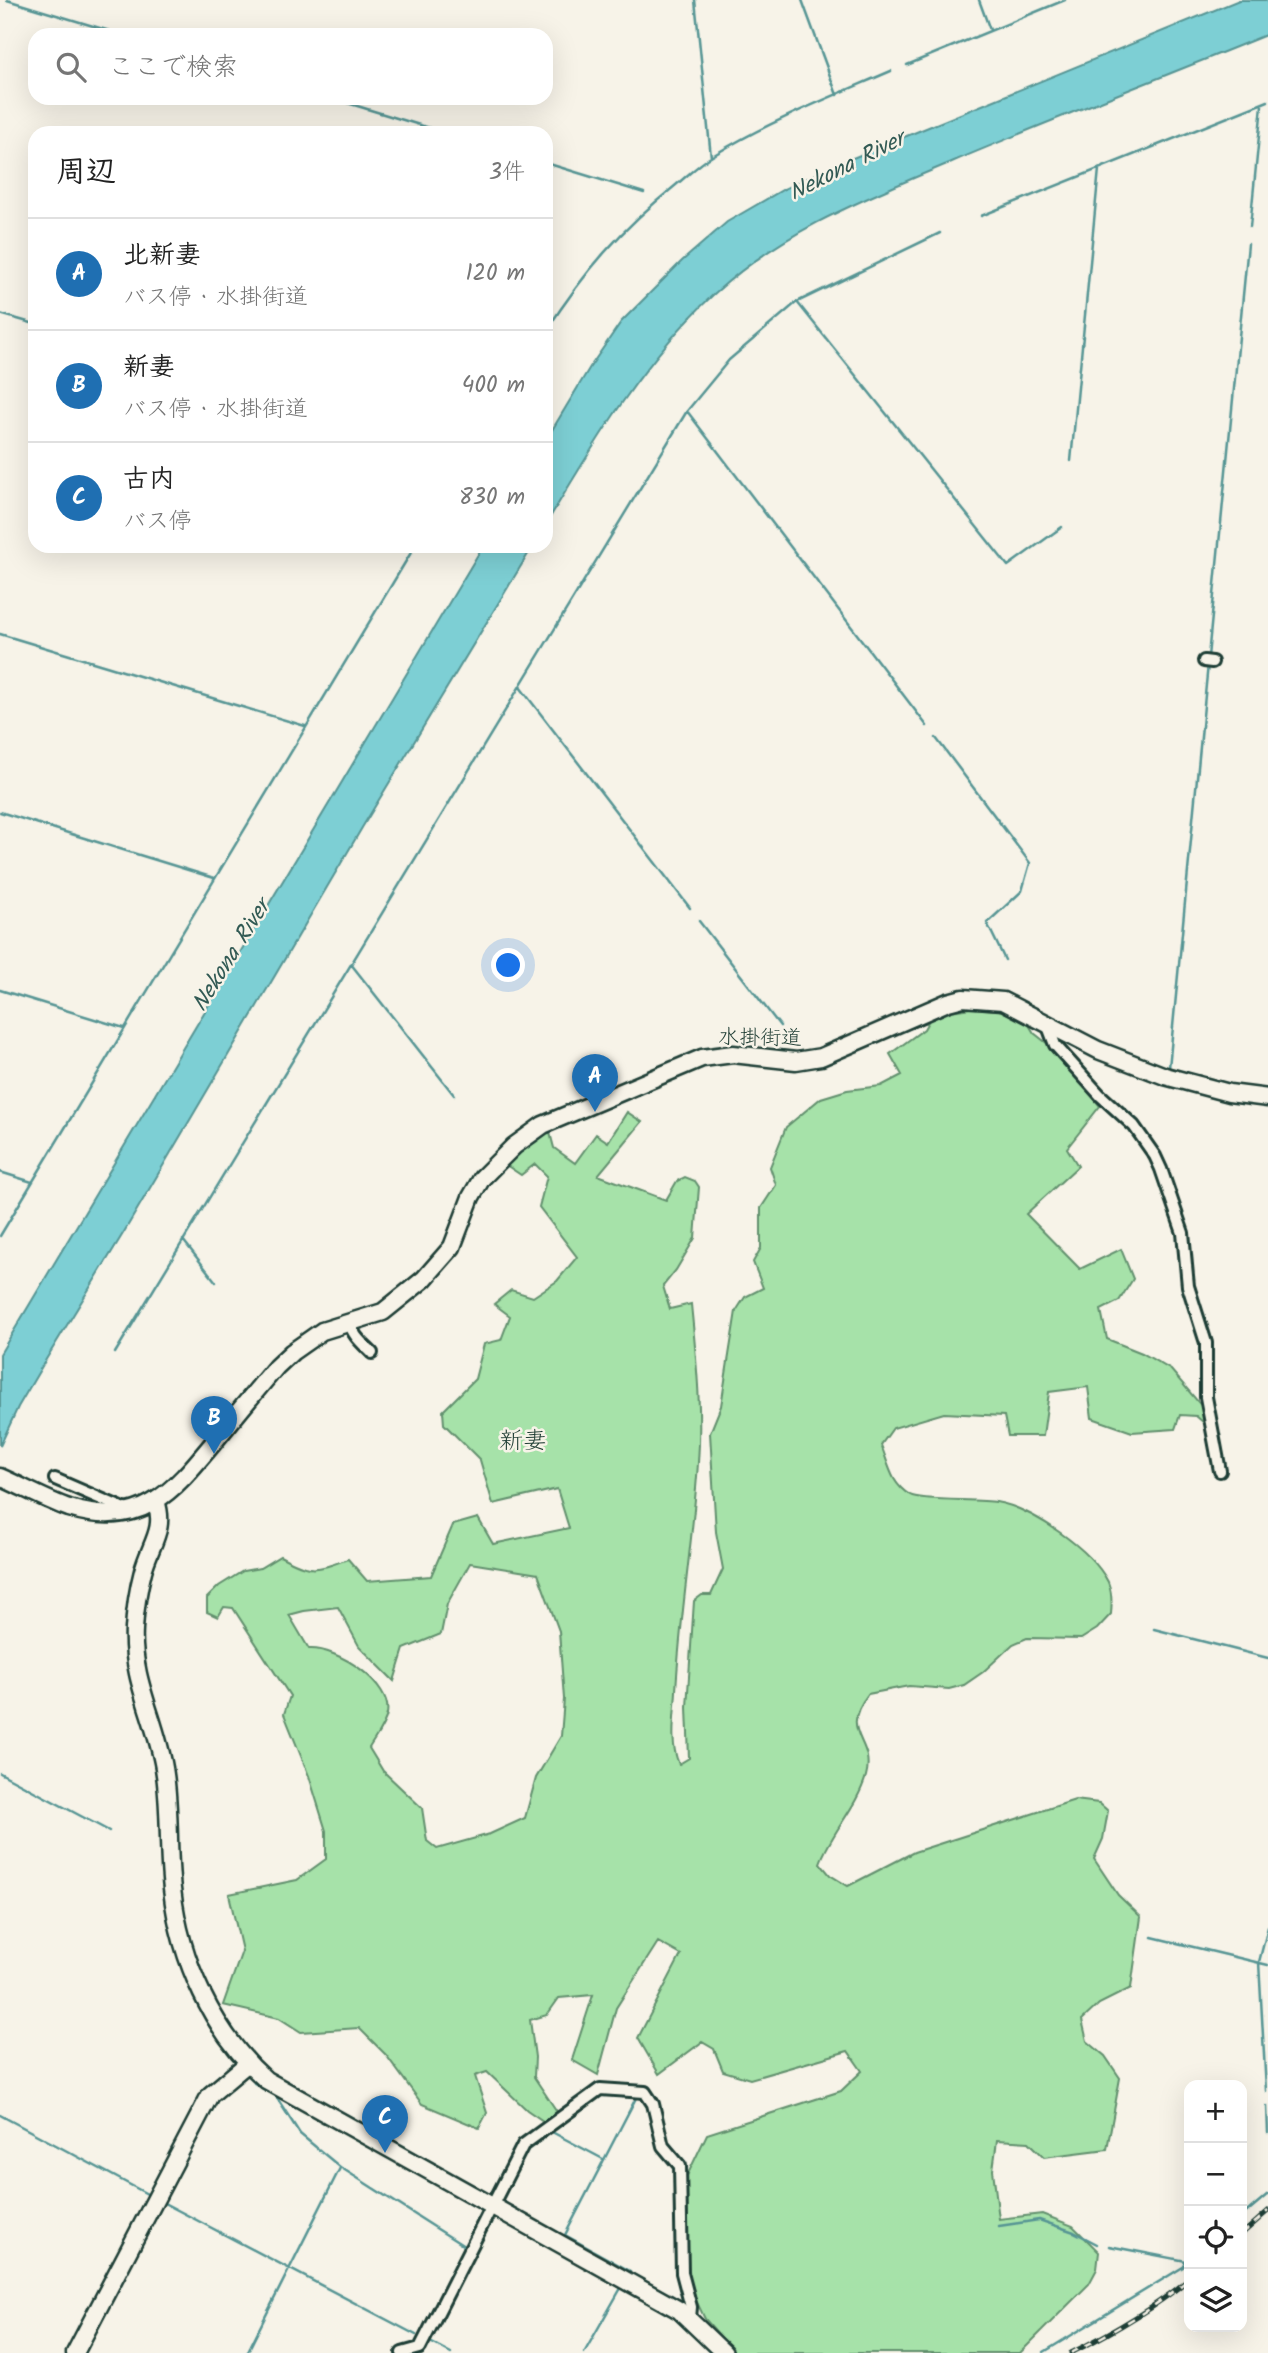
<!DOCTYPE html>
<html lang="ja">
<meta charset="utf-8">
<style>
body{margin:0;font-family:Kalam,"Klee One",sans-serif;background:#f6f6f6;color:#222}
.controls{position:absolute;right:21px;bottom:21px;display:grid;overflow:hidden;border-radius:14px;box-shadow:0 7px 28px #0002}
.controls button{width:63px;height:63px;display:grid;place-items:center;padding:0;border:0;border-bottom:2px solid #e0e0e0;background:#fff;color:#222;font:35px sans-serif}
.you{position:absolute;left:509px;top:966px;width:24px;height:24px;margin:-18px;border:5px solid #fff;border-radius:50%;background:#1a73e8;box-shadow:0 0 0 10px #1a73e833}
.badge{display:grid;place-items:center;width:46px;height:46px;border-radius:50%;background:#1f6fb2;color:#fff;font-size:23px;font-weight:700}
.pin{position:absolute;translate:-50% -58px;filter:drop-shadow(0 2px 4px #0008)}
.pin::after{content:'';position:absolute;top:37px;width:24px;height:21px;background:inherit;clip-path:polygon(0 0,100% 0,50% 100%)}
.list{margin:0;padding:0;list-style:none}
h2{display:flex;justify-content:space-between;align-items:center;height:91px;margin:0;padding:0 28px;font-size:30px}
h2 small{font-size:23px;font-weight:400;color:#767676}
.list li{display:grid;grid-template-columns:46px 1fr auto;gap:21px;align-items:center;box-sizing:border-box;height:112px;padding:0 28px;border-top:2px solid #e0e0e0}
.list b{display:block;font-size:26px;white-space:nowrap}
.list p{margin:0;font-size:23px;white-space:nowrap;color:#767676}
.list em{font-size:23px;font-style:normal;color:#767676}
.icon{flex:none;width:38px;height:38px;fill:none;stroke:currentColor;stroke-width:2;stroke-linecap:round;stroke-linejoin:round}
.map{position:relative;flex:none;width:1268px;height:2353px;overflow:hidden}
.search{position:absolute;background:#fff;box-shadow:0 7px 28px #0002;left:28px;top:28px;width:525px;height:77px;display:flex;align-items:center;gap:18px;box-sizing:border-box;padding:0 24px;border-radius:21px;color:#767676;font-size:26px}
.panel{position:absolute;background:#fff;box-shadow:0 7px 28px #0002;left:28px;top:126px;width:525px;height:427px;border-radius:21px}
.map>svg:first-child{display:block}
</style>
<div class="map">
<svg width="1268" height="2353" viewBox="0 0 1268 2353">
<rect width="100%" height="100%" fill="#f7f3e8"/>
<filter id="ink" filterUnits="userSpaceOnUse"><feTurbulence type="fractalNoise" baseFrequency=".0143" numOctaves="2"/><feDisplacementMap in="SourceGraphic" scale="14" xChannelSelector="R" yChannelSelector="G"/><feConvolveMatrix kernelMatrix="1 2 1 2 8 2 1 2 1" color-interpolation-filters="sRGB"/></filter>
<g filter="url(#ink)">
<path fill="#a6e2a9" stroke="#62906e" stroke-width="2" fill-rule="evenodd" d="M971 1008 999 1010 1026 1020 1034 1033 1053 1048 1100 1106 1067 1148 1078 1166 1026 1214 1080 1269 1121 1249 1133 1279 1119 1301 1101 1310 1107 1339 1142 1353 1171 1370 1205 1410 1204 1423 1196 1416 1180 1415 1175 1429 1132 1432 1092 1418 1088 1387 1049 1392 1043 1436H1008L1004 1416 944 1413 893 1428 881 1445C889 1465 891 1484 910 1495 919 1501 979 1499 996 1502 1032 1508 1092 1550 1108 1582 1112 1592 1112 1604 1111 1614L1097 1629 1081 1639 1027 1638 1013 1644 983 1672 964 1685 949 1689 909 1686 868 1694C837 1734 876 1739 866 1776 857 1807 831 1833 820 1863L830 1875 848 1886 914 1852 1075 1800 1099 1803 1108 1811 1103 1839 1094 1859 1118 1895 1141 1917 1131 1988 1099 2004 1082 2020 1087 2041 1105 2056 1120 2078 1107 2149 1044 2157 1029 2142 997 2140 993 2170 999 2219 1042 2214 1073 2226 1099 2252 1097 2269 1089 2284 1020 2353H735L705 2319 689 2286 685 2180 707 2134 841 2091 862 2071 848 2051 750 2079 723 2071 714 2049 702 2042 659 2074 638 2038 681 1955 658 1942 616 2008 598 2075 572 2060 593 1995 559 1998 547 2015 530 2020 535 2057 534 2077 558 2113 546 2123 527 2110 487 2072 475 2076 487 2113 479 2128 422 2104 386 2055 359 2028 301 2032 279 2018 223 2005 242 1951 229 1894 297 1880 326 1859V1831L309 1776 284 1714 290 1696 233 1608 224 1607 218 1617 207 1612V1598L219 1586 243 1571 260 1568 280 1556C311 1573 315 1571 348 1559L367 1581 431 1576 453 1525 478 1518 493 1544 569 1528 557 1489 493 1504 480 1460 444 1424 443 1411 475 1379 484 1344 501 1340 510 1316 494 1304 511 1290 533 1297 557 1281 577 1257 539 1207 547 1176 535 1164 521 1175 503 1163 549 1129 554 1148 575 1163 596 1134 608 1142 627 1112 642 1122 598 1175 666 1200 677 1181 685 1177 695 1181 699 1187 695 1238 676 1270 663 1286 670 1309 691 1304C696 1357 702 1410 698 1463 693 1539 680 1615 676 1691 675 1715 669 1742 679 1764L689 1758 687 1707 694 1601 702 1595H711L723 1569 716 1532 710 1433 721 1406 736 1311 745 1297 763 1288 753 1262 761 1248V1208L776 1185 770 1167 786 1127 821 1098 847 1090 881 1086 902 1075 890 1054 924 1029 929 1020 950 1011ZM470 1563 538 1574 559 1631 564 1699 561 1736 536 1778 525 1818 490 1834 437 1849 427 1841 422 1808 383 1771 369 1748C375 1738 385 1725 387 1714 393 1683 336 1647 309 1649L289 1615 304 1611 338 1607 359 1646 394 1681 404 1649 441 1634 447 1604Z"/>
<path fill="#7dcfd4" stroke="#579594" stroke-width="2" d="M1239 0H1268V34C1163 77 1058 117 954 161 867 198 785 229 714 294 644 359 595 442 546 524V440L590 367 621 322 682 261 727 222 784 189 848 160Z
M483 546H533L363 826 124 1232 45 1361 18 1407 0 1446V1354Z"/>
<g fill="none" stroke-linecap="round" stroke-linejoin="round">
<path stroke="#579594" stroke-width="2.5" d="M7 0 123 35
M695 0 711 157
M802 0 837 95
M979 0 990 30
M907 65 1065 0
M331 98 446 133
M546 163 644 193
M981 216 1268 101
M1250 227 1262 105
M797 302 1008 566 1062 527
M0 314 35 324
M546 331C585 271 620 230 676 185 688 175 700 163 714 155 770 121 831 97 891 71
M687 411 927 726
M1071 461 1099 169
M0 634 305 726
M1208 657 1248 244
M520 687 690 908
M936 738 1030 863 1022 891 987 923 1005 960
M0 812 214 878
M699 921 780 1026
M351 964 454 1095
M0 990 124 1028
M1169 1068 1208 664
M0 1172 32 1182
M0 1236 415 546
M183 1240 216 1282
M115 1353 687 411 729 360 797 302 940 233
M1154 1629 1268 1658
M0 1773 109 1831
M1152 1937 1268 1965
M254 2083 275 2095 300 2134 340 2167 464 2246
M1266 2091 1259 1962 1268 1927
M1267 2106 1268 2133
M0 2115 149 2195
M550 2131 603 2159
M164 2203 416 2335
M1242 2216 1268 2194
M999 2226 1039 2220 1074 2232 1097 2244
M1109 2246 1186 2261 1189 2259
M630 2271 565 2235 637 2096
M432 2343 451 2353
M1044 2352 1183 2267 1186 2261
M247 2353 340 2168
M584 2353 621 2288"/>
<g stroke="#1f3d34" stroke-width="16">
<path id="street" d="M1204 661 1212 662
M1046 1021 1055 1045 1100 1095 1134 1126 1155 1156 1161 1169 1183 1233 1188 1286 1206 1343V1397L1220 1471
M349 1321C352 1335 362 1343 372 1353
M55 1479 129 1511
M402 2353 420 2348 523 2145 600 2089 645 2092 653 2104 663 2146 680 2166 682 2273 691 2307 690 2318"/>
</g>
<g stroke="#1f3d34" stroke-width="21">
<path id="secondary" d="M0 1477C23 1487 46 1500 69 1508 141 1530 172 1493 214 1442 234 1417 255 1392 276 1367L292 1352 322 1331 383 1312 424 1279 452 1247 471 1197 482 1178 514 1146 543 1125 702 1058 733 1054 796 1061 821 1057 948 1002 963 998 1003 1001 1098 1050 1165 1076 1229 1093 1268 1098
M156 1501C166 1530 150 1544 143 1571 138 1590 135 1610 134 1629 131 1679 156 1720 164 1768 171 1808 167 1849 172 1889 180 1960 212 2032 266 2080L679 2310 724 2353
M75 2353 210 2095 248 2063"/>
</g>
<use href="#street" stroke="#f7f3e8" stroke-width="10"/>
<use href="#secondary" stroke="#f7f3e8" stroke-width="16"/>
<g stroke="#1f3d34" stroke-width="5">
<path id="rail" d="M1242 2234 1268 2211
M1071 2353C1113 2332 1153 2309 1189 2279"/>
</g>
<use href="#rail" stroke="#f7f3e8" stroke-width="2.5" stroke-dasharray="8" stroke-linecap="butt"/>
</g>
</g>
<g text-anchor="middle" stroke-width="5" stroke-linejoin="round" paint-order="stroke">
<g font-size="21" fill="#1f3d34" stroke="#f7f3e8">
<text transform="translate(760 1037) rotate(1)" y="7">水掛街道</text>
</g>
<g font-size="23" font-style="italic" fill="#325a54" stroke="#f7f3e8">
<text transform="translate(846 165) rotate(-27)" y="8">Nekona River</text>
<text transform="translate(230 955) rotate(-58)" y="8">Nekona River</text>
</g>
<g font-size="24" fill="#1f3d34" stroke="#f7f3e8">
<text x="523" y="1448">新妻</text>
</g>
</g>
</svg>
<div class="controls">
<button>+</button>
<button>−</button>
<button><svg class="icon" aria-label="locate" viewBox="0 0 24 24"><circle cx="12" cy="12" r="6"/><path d="M12 2v4M12 18v4M2 12h4M18 12h4"/></svg></button>
<button><svg class="icon" aria-label="layers" viewBox="0 0 24 24"><path d="M12 4l9 5-9 5-9-5zM3 14l9 5 9-5"/></svg></button>
</div>
<div class="you"></div>
<div class="pin badge" style="left:595px;top:1112px">A</div>
<div class="pin badge" style="left:214px;top:1454px">B</div>
<div class="pin badge" style="left:385px;top:2153px">C</div>
<div class="search"><svg class="icon" aria-label="search" viewBox="0 0 24 24"><circle cx="10" cy="10" r="6"/><path d="M15 15l6 6"/></svg>ここで検索</div>
<section class="panel">
<h2>周辺<small>3件</small></h2>
<ul class="list">
<li><span class="badge">A</span><div><b>北新妻</b><p>バス停 · 水掛街道</p></div><em>120 m</em></li>
<li><span class="badge">B</span><div><b>新妻</b><p>バス停 · 水掛街道</p></div><em>400 m</em></li>
<li><span class="badge">C</span><div><b>古内</b><p>バス停</p></div><em>830 m</em></li>
</ul>
</section>
</div>
